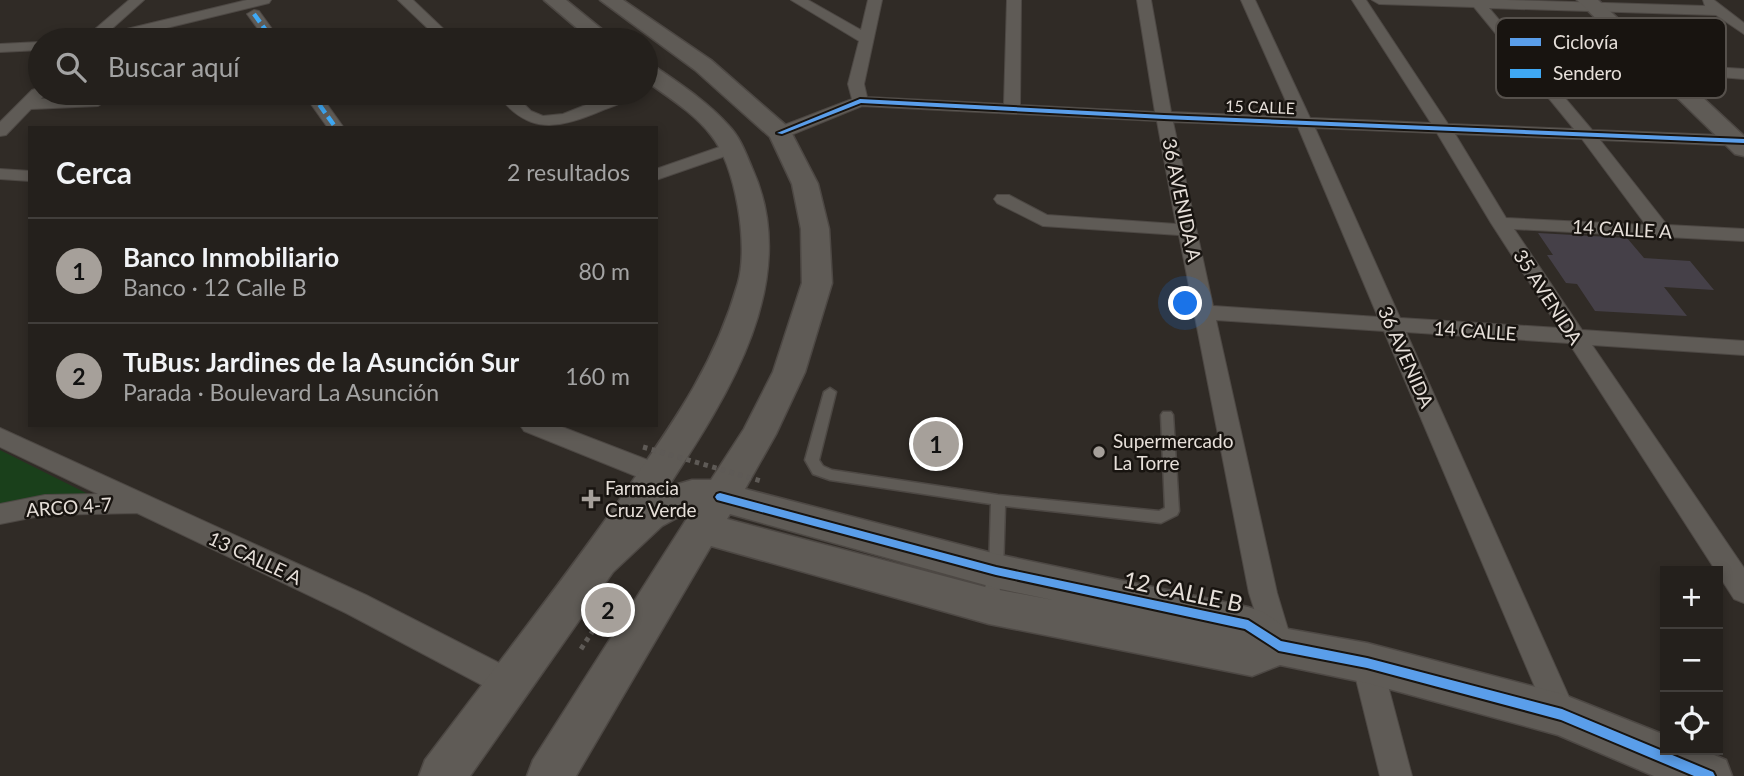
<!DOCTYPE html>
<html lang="es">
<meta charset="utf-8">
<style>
body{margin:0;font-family:Lato,sans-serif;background:#302d29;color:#f1f3f6}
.controls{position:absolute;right:21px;bottom:21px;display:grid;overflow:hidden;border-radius:0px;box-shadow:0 4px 10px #0003}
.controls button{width:63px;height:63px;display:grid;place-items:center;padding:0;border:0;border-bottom:2px solid #413e3b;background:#24201c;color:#f1f3f6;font:35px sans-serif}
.you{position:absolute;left:1186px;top:304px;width:24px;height:24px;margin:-18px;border:5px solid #fff;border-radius:50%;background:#1a73e8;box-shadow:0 0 0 10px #1a73e833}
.badge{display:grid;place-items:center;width:46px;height:46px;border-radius:50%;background:#a6a09a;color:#111;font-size:23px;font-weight:700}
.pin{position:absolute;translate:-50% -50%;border:4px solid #fff;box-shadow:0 2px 7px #0006}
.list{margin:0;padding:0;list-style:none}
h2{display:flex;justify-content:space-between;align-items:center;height:91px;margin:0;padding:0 28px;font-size:30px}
h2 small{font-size:23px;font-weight:400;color:#a3a3a3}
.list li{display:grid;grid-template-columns:46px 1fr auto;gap:21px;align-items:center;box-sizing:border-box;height:105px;padding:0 28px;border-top:2px solid #413e3b}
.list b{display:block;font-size:26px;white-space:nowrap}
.list p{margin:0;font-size:23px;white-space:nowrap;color:#a3a3a3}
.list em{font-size:23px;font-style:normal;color:#a3a3a3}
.icon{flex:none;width:38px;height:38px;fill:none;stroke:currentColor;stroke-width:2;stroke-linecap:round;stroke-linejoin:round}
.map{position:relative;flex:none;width:1744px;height:776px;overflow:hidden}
.search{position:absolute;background:#24201c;box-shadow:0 4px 10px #0003;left:28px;top:28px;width:630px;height:77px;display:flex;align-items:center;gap:18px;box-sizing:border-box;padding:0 24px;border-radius:38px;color:#a3a3a3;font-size:26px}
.panel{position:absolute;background:#24201c;box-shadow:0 4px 10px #0003;left:28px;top:126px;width:630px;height:301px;border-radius:0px}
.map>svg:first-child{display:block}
</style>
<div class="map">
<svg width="1744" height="776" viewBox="0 0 1744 776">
<rect width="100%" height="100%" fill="#302b26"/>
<path fill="#1a401b" d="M0 450 96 498 0 504Z"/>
<path fill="#454048" d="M1538 233 1627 238 1644 258 1690 261 1714 290 1664 287 1687 316 1595 311 1577 284 1566 283 1547 255H1553Z"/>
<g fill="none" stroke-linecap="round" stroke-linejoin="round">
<g stroke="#4d4844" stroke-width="3">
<path id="lane" d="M830 388 836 392 819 460 823 466 832 470 998 495 1159 511 1165 508 1161 415 1163 412H1171L1173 415 1179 511 1177 515 1161 523 1005 506 1003 571 997 605 994 610 989 612 984 610 981 605 989 571 991 504 830 480 813 474 805 460 824 392Z"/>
</g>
<g stroke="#4d4844" stroke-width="2">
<path id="street" d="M129 0H144L106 34 247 0H271L269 3 117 40H86L87 36Z
M398 0H413L455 40H440Z
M791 0H808L861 30 868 0H882L864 84 867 97 1004 104 1007 0H1021L1020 105 1155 112 1137 0H1151L1171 112 1293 117 1241 0H1255L1310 118 1431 123 1352 0H1366L1448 124 1574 129 1474 7 1379 4 1372 0H1506L1705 6 1703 0H1714L1744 23V34L1716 15 1489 8 1592 130 1744 136V146L1600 140 1667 225 1744 229V241L1514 229 1582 330 1744 341V355L1592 345 1744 568V603L1734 599 1569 343 1406 332 1577 715 1573 725 1562 729 1551 725 1384 331 1216 320 1277 593 1293 646 1289 655 1279 659 1269 655 1249 593 1179 235 1043 226 997 203 994 199 997 195H1009L1047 215 1176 224 1157 121 862 106 786 137H774L772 133 774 129 852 99 848 84 859 41ZM1173 122 1298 127 1378 317 1213 306ZM1315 128 1437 133 1491 223 1559 328 1400 318ZM1455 134 1582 139 1646 225 1506 218Z
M254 10 259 11 280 40H266L247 14Z
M40 42V50L0 52V44Z
M1663 64 1744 69V79L1658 72 1655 69 1658 66Z
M38 88 40 93H46L41 99 98 96 106 101 98 106 31 109 6 135 0 136V122L32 90Z
M303 93H319L344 128H328Z
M496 93H513L531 111 543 116 563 114 616 93H637C629 101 614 106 603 110 558 129 529 136 496 93Z
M731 143 737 144 740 148 737 152 656 180V169Z
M0 169 30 171V181L0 179Z
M520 425H557L666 467 669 474 666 481 657 484 648 481 524 431Z
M0 428 366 595 519 673 523 683 519 693 508 697 497 693 346 613 137 513 45 515 0 524V504L45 495 98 494 0 447Z
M1367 650 1377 654 1382 663 1412 776H1380L1352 663 1357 654Z"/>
</g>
<g stroke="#4d4844" stroke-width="3">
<path id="secondary" d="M544 0H566L615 40H591Z
M600 0H623L711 60 789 128 818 184 829 229 832 283 805 372 776 434 745 489 996 554 1248 607 1263 612 1288 629 1367 643 1562 694 1665 735V750H1702L1726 760 1732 776H1654L1558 735 1367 683 1280 665 1252 676 989 624 711 546 576 776H527L533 760 693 509 662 526 613 572 470 776H419L425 760C489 675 555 591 616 505 667 431 713 371 738 283 749 245 736 166 711 135 694 113 668 97 646 81V64L654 66C680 84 708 102 729 126 740 137 746 154 752 168 803 280 728 395 668 487L692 480H711L744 429 773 372 802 283 801 229 792 184 770 137 695 70ZM730 514 996 588 1053 600 989 588 727 519Z
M1577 0H1598L1744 136V156L1735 154Z"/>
</g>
<path stroke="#5e5a56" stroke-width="5" stroke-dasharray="4.5 4.5" stroke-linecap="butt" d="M581 649 608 608"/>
<use href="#lane" fill="#5f5b56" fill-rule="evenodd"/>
<use href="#street" fill="#5f5b56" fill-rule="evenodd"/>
<use href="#secondary" fill="#5f5b56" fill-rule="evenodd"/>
<path stroke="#5e5a56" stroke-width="5" stroke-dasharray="4.5 4.5" stroke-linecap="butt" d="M643 447 761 481"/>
<path stroke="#3fa9f5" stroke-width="4.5" stroke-dasharray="10 4.5" stroke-linecap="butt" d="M254 14 273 40
M311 93 336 128"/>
<g stroke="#181410" stroke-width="4">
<path id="cycleway" d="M860 99 1164 115 1744 139V143L1164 119 861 103 782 134 777 133Z
M720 493 996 567 1248 620 1281 641 1367 658 1562 709 1713 772 1715 776H1694L1561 720 1367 668 1279 651 1245 629 996 575 717 500 715 497 717 494Z"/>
</g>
<use href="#cycleway" fill="#5a9eea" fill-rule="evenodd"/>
</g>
<g fill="#a6a09a" stroke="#181410" stroke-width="2.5">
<circle cx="1099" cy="452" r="7"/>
<path d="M587.5 488.5h7v7h7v7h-7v7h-7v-7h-7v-7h7z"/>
</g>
<g text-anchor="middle" stroke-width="5" stroke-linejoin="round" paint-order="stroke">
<g font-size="16" fill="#e6dfd9" stroke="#181410">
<text transform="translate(1260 107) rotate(2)" y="6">15 CALLE</text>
</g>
<g font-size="19" fill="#e6dfd9" stroke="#181410">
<text transform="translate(1182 200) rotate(78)" y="7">36 AVENIDA A</text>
<text transform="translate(1622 229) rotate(3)" y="7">14 CALLE A</text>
<text transform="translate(1548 297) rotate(57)" y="7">35 AVENIDA</text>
<text transform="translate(1475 331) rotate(4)" y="7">14 CALLE</text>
<text transform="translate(1406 357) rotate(66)" y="7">36 AVENIDA</text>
<text transform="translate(69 507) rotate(-4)" y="7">ARCO 4-7</text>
<text transform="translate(255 558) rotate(25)" y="7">13 CALLE A</text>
</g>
<g font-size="19" fill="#e6dfd9" stroke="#181410" text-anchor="start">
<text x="1113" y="448">Supermercado<tspan x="1113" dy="22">La Torre</tspan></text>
<text x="605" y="495">Farmacia<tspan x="605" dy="22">Cruz Verde</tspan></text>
</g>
<g font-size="23" fill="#e6dfd9" stroke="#181410">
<text transform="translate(1183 592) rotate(12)" y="8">12 CALLE B</text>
</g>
</g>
<rect x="1496" y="18" width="230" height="80" rx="10" fill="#181410" stroke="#56514c" stroke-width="2"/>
<rect x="1510" y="38" width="31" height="8" fill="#5a9eea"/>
<rect x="1510" y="69" width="31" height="9" fill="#3fa9f5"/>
<g font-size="19" fill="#e6dfd9">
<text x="1553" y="49">Ciclovía</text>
<text x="1553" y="80">Sendero</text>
</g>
</svg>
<div class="controls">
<button>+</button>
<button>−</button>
<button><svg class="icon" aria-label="locate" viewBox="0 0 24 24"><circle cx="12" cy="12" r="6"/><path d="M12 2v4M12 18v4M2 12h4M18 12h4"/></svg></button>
</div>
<div class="you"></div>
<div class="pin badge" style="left:936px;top:444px">1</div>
<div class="pin badge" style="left:608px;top:610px">2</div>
<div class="search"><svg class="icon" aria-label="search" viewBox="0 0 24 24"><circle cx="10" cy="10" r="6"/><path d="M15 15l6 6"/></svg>Buscar aquí</div>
<section class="panel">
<h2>Cerca<small>2 resultados</small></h2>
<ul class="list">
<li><span class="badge">1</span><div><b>Banco Inmobiliario</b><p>Banco · 12 Calle B</p></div><em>80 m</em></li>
<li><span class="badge">2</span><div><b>TuBus: Jardines de la Asunción Sur</b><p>Parada · Boulevard La Asunción</p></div><em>160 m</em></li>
</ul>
</section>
</div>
